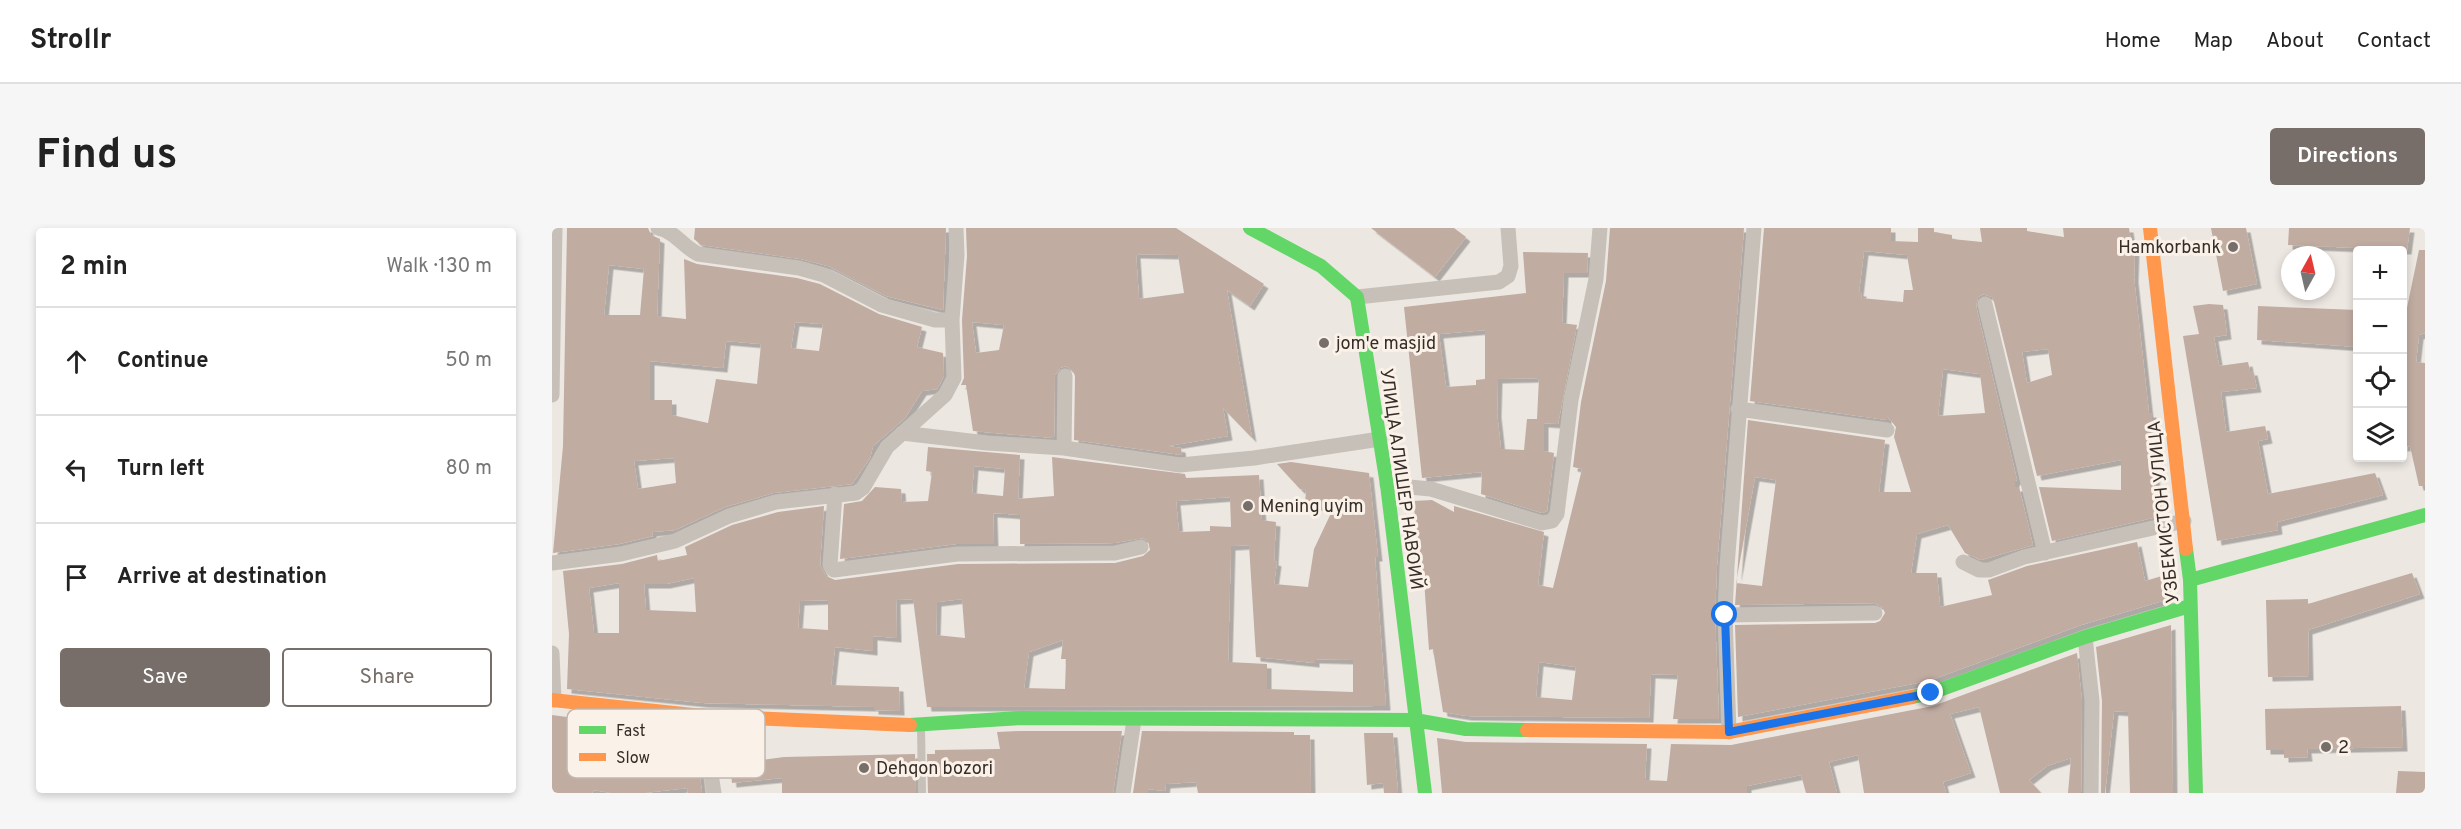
<!DOCTYPE html>
<meta charset="utf-8">
<style>
body{margin:0;font-family:Overpass,sans-serif;background:#f6f6f6;color:#222}
.controls{position:absolute;right:18px;top:18px;display:grid;overflow:hidden;border-radius:6px;box-shadow:0 3px 9px #0003}
.controls button{width:54px;height:54px;display:grid;place-items:center;padding:0;border:0;border-bottom:2px solid #e0e0e0;background:#fff;color:#222;font:30px sans-serif}
.compass{position:absolute;left:1729px;top:18px;width:54px;height:54px;border-radius:50%;background:#fff;box-shadow:0 3px 9px #0003;rotate:8deg}
.stop{position:absolute;width:18px;height:18px;margin:-14px;border:4px solid #1a73e8;border-radius:50%;background:#fff}
.stop.end{background:#1a73e8;border-color:#fff;box-shadow:0 2px 6px #0008}
.list{margin:0;padding:0;list-style:none}
h2{display:flex;justify-content:space-between;align-items:center;height:78px;margin:0;padding:0 24px;font-size:26px}
h2 small{font-size:20px;font-weight:400;color:#767676}
.list li{display:grid;grid-template-columns:39px 1fr auto;gap:18px;align-items:center;box-sizing:border-box;height:108px;padding:0 24px;border-top:2px solid #e0e0e0}
.list b{display:block;font-size:22px;white-space:nowrap}
.list em{font-size:20px;font-style:normal;color:#767676}
.actions{display:flex;gap:12px;padding:18px 24px}
.actions a{flex:1;padding:14px 0;border:2px solid #776e69;border-radius:6px;text-align:center;font-size:21px;color:#776e69}
.actions .main{background:#776e69;color:#fff}
.icon{flex:none;width:33px;height:33px;fill:none;stroke:currentColor;stroke-width:2;stroke-linecap:round;stroke-linejoin:round}
.map{position:relative;flex:none;width:1873px;height:565px;overflow:hidden;border-radius:6px}
header{display:flex;align-items:center;gap:36px;box-sizing:border-box;height:84px;padding:0 30px;background:#fff;border-bottom:2px solid #e0e0e0}
header strong{font-size:28px}
nav{display:flex;gap:33px;margin-inline-start:auto;font-size:21px}
.intro{display:flex;align-items:center;justify-content:space-between;box-sizing:border-box;height:144px;padding:0 36px}
h1{margin:0;font-size:42px}
.button{padding:15px 27px;border-radius:6px;background:#776e69;color:#fff;font-size:21px;font-weight:700}
main{display:flex;gap:36px;padding:0 36px}
aside{flex:1;background:#fff;border-radius:6px;box-shadow:0 3px 9px #0003}
.map>svg:first-child{display:block}
</style>
<header>
<strong>Strollr</strong>
<nav><a>Home</a><a>Map</a><a>About</a><a>Contact</a></nav>
</header>
<div class="intro"><h1>Find us</h1><a class="button">Directions</a></div>
<main>
<aside>
<h2>2 min<small>Walk · 130 m</small></h2>
<ul class="list">
<li><svg class="icon" aria-label="ahead" viewBox="0 0 24 24"><path d="M12 20V5M6 11l6-6 6 6"/></svg><div><b>Continue</b></div><em>50 m</em></li>
<li><svg class="icon" aria-label="left" viewBox="0 0 24 24"><path d="M17 20v-9H6M10 6l-5 5 5 5"/></svg><div><b>Turn left</b></div><em>80 m</em></li>
<li><svg class="icon" aria-label="arrive" viewBox="0 0 24 24"><path d="M6 21V4h12l-3 4 3 4H6"/></svg><div><b>Arrive at destination</b></div></li>
</ul>
<div class="actions"><a class="main">Save</a><a>Share</a></div>
</aside>
<div class="map">
<svg width="1873" height="565" viewBox="0 0 1873 565">
<defs>
<filter id="shadow"><feDropShadow dx="4.5" dy="4.5" stdDeviation="0" flood-color="#0004"/></filter>
</defs>
<rect width="100%" height="100%" fill="#ede7e1"/>
<path fill="#c1aca2" fill-rule="evenodd" filter="url(#shadow)" d="M15 0H96L99 7 108 11 105 88 134 91 132 31 145 36 245 50 268 56 327 86 370 99 365 119 391 125 392 148 385 161 370 163 353 190 321 218 318 230 300 256 221 265 173 279 123 302 100 304 101 308 67 316 1 325 11 218ZM57 37 92 41 88 87H52ZM243 94 271 96 267 123 239 120ZM174 113 209 116 205 156 164 151 156 195 120 187V172H98V133L171 140ZM122 230 124 255 86 261 82 233Z
M143 0H394L391 82 334 68 276 38 249 31 149 17 142 11Z
M414 0H624L712 56 698 78 675 62 700 210 671 180 676 208 616 218 629 220 630 227 522 212 523 148 521 143 514 138 508 140 503 147 502 210 421 203 414 157H409L412 150 410 92 415 28ZM584 26 626 27 632 65 587 71ZM420 94 452 97 447 122 424 125Z
M819 0H902L914 9 883 49Z
M1058 0H1192L1165 337 1163 387 1167 491H1121L1126 447 1099 446 1097 490 915 488 891 484 881 421 877 422 872 352 861 273 880 272 902 284V278L992 304 986 357 1001 360 1030 241 1021 239 1029 174 1054 53ZM987 434 1024 439 1020 472 984 469Z
M1212 0H1339V13L1366 14V0H1382V4L1400 7V11L1430 14 1428 0H1475V3L1512 9 1511 0H1577L1580 20H1583L1582 50 1597 185H1600V238H1603L1605 289 1500 313 1487 259 1569 262V232L1485 248 1442 74 1440 69 1431 66 1426 69 1424 78 1465 252 1463 253V259H1467L1481 317 1429 332 1413 325 1396 297 1365 306 1359 345H1385L1388 379 1440 367 1436 352 1475 338 1585 314 1593 353 1610 348 1617 371 1529 397 1376 453 1186 489 1183 397 1323 395 1328 393 1333 385 1331 380 1323 375 1183 377 1196 192 1333 212 1327 264H1359L1342 209 1344 199 1335 188V192L1198 173ZM1312 23 1355 27 1361 62H1352L1351 74 1309 70 1310 64H1307ZM1496 121 1500 147 1475 155 1470 124ZM1391 141 1428 146 1433 185 1386 188ZM1203 249 1224 252 1210 358 1184 355Z
M1659 0H1694L1705 56 1671 63Z
M1737 0H1858L1855 22 1736 17Z
M1867 22H1873V105L1867 107 1864 134 1873 135V258H1867L1858 218 1851 219V99Z
M971 24 1036 25 1035 45H1012L1010 95 1025 97 1006 196 992 195V223L1002 225 995 283 990 285 929 266 930 244 870 250 852 79 974 65ZM933 102V151L924 152V157L894 159 887 106ZM987 150 985 191H975L972 222 949 221 945 185 946 151Z
M1657 76 1671 77 1675 107 1662 109 1667 138 1696 134 1698 143H1701L1705 160 1669 164 1674 204 1713 198 1716 211 1706 213 1716 266 1823 245 1831 267 1725 294 1726 302 1665 313 1631 108 1647 106 1641 78Z
M1706 78 1806 82V119L1705 112Z
M376 219 468 227 466 271 502 268 500 229 633 246 634 250 707 247 710 292 724 294 722 333 725 334 722 356 756 359 762 321 781 281 753 276 754 262 748 261 725 236 739 234 817 245 826 329H823L834 478 375 479 361 371 344 372 345 410 321 408V423L283 419 279 457 347 459 348 483 322 482V479L151 475 15 461 17 406 11 343 70 336 105 327 106 333 135 327 133 319 180 297 226 284 272 278 268 337 274 348 283 352 406 336 563 335 591 328 598 322 596 313 591 310 562 315 468 316V287L441 285 442 316H404L288 331 292 276 310 273 323 259 349 261 350 274 376 273 380 244 374 243ZM422 238 453 241 451 268 420 265ZM678 269 679 299 658 298V303L627 304 624 273ZM697 317 704 429 763 435V431L801 432V464L715 461V436L676 434 679 318ZM142 350 144 384 94 382 92 356H114ZM67 355V405H42L37 360ZM410 371 413 410 384 407 385 374ZM276 372V402L246 400 248 373ZM511 412 509 431H514L513 461 472 460 477 424Z
M1860 345 1868 366 1756 402 1757 448 1716 449 1714 372 1756 371V376Z
M1619 397 1621 565H1578L1576 484 1562 483 1553 565H1549L1550 473 1544 419Z
M1525 425 1530 473 1529 565H1516L1519 530 1495 538 1477 552 1489 565H1448L1427 479 1398 486 1419 545 1391 554 1394 565H1312L1306 527 1277 534 1285 565H1254L1249 547 1195 558V565H890L885 510 914 514 1095 516 1093 552 1115 553 1119 516 1179 517 1381 478Z
M1849 478 1851 519 1755 521 1756 529 1732 530V522H1714L1713 481Z
M0 487 67 496 68 492 142 501 150 565H136L135 560 92 565H59L42 562 40 565H0Z
M468 503H570L561 565H376L375 526H383V522L448 521 445 504Z
M590 503 742 504V507H758L759 565H646L644 554 614 556 613 563 596 561V565H581Z
M812 505H841L846 565H832L831 555 815 557Z
M363 526 364 565H230V550L180 555 178 536 232 529Z
M1846 543 1873 544V565H1844Z"/>
<g fill="none" stroke-linecap="round" stroke-linejoin="round">
<path stroke="#c6c0b9" stroke-width="8" d="M369 498 370 565"/>
<path stroke="#c6c0b9" stroke-width="15" d="M106 0C124 4 130 18 146 26L247 40 272 47 330 77 383 92H400
M805 69 947 54 956 48 959 38 956 0
M1433 76 1493 325
M0 167 3 0
M1186 181 1335 202
M350 205 435 215 512 220 628 237 702 230 828 211
M512 220 513 148
M835 257 879 261 990 295 1000 293 1005 286 1019 172 1044 51 1048 0
M283 266 278 337 282 342 405 326 563 325 589 319
M1411 334 1427 342H1437L1472 329 1632 293
M0 335 69 326 123 313 177 288 224 274 304 265 311 260 335 219 393 167 402 150 400 92 405 27 404 0
M1173 387 1323 385
M1533 409 1540 473 1539 565
M0 425 2 472
M150 488 162 565
M1177 504 1173 387 1175 338 1202 0
M571 565 582 492"/>
<path stroke="#63d668" stroke-width="14" d="M698 0 769 38 805 69 835 257 873 565
M1634 321 1638 352 1644 565
M1638 352 1873 287
M1360 469 1379 465 1533 409 1638 378
M358 497 468 490 863 492 914 501 975 502"/>
<path stroke="#ff974d" stroke-width="14" d="M1598 0 1634 321
M0 472 150 488 358 497
M975 502 1177 504 1360 469"/>
</g>
<g fill="none" stroke-linecap="round" stroke-linejoin="round">
<path stroke="#1a73e8" stroke-width="8" d="M1173 387 1177 504 1379 465"/>
</g>
<g fill="#776e69" stroke="#faf2e8" stroke-width="2">
<circle cx="1681" cy="19" r="6"/>
<circle cx="772" cy="115" r="6"/>
<circle cx="696" cy="278" r="6"/>
<circle cx="1774" cy="519" r="6"/>
<circle cx="312" cy="540" r="6"/>
</g>
<g text-anchor="middle" stroke-width="6" stroke-linejoin="round" paint-order="stroke">
<g font-size="18" fill="#372d28" stroke="#faf2e8" text-anchor="start">
<text x="1669" y="25" text-anchor="end">Hamkorbank</text>
<text x="784" y="121">jom'e masjid</text>
<text x="708" y="284">Mening uyim</text>
<text x="1786" y="525">2</text>
<text x="324" y="546">Dehqon bozori</text>
</g>
<g font-size="18" fill="#372d28" stroke="#faf2e8">
<text transform="translate(850 251) rotate(82)" y="6">УЛИЦА АЛИШЕР НАВОИЙ</text>
<text transform="translate(1611 284) rotate(-96)" y="6">УЗБЕКИСТОН УЛИЦА</text>
</g>
</g>
<rect x="15" y="481" width="198" height="69" rx="9" fill="#faf2e8" stroke="#c0b7ae" stroke-width="1.5"/>
<rect x="27" y="498" width="27" height="8" fill="#63d668"/>
<rect x="27" y="525" width="27" height="8" fill="#ff974d"/>
<g font-size="16" fill="#372d28">
<text x="64" y="508">Fast</text>
<text x="64" y="535">Slow</text>
</g>
</svg>
<div class="controls">
<button>+</button>
<button>−</button>
<button><svg class="icon" aria-label="locate" viewBox="0 0 24 24"><circle cx="12" cy="12" r="6"/><path d="M12 2v4M12 18v4M2 12h4M18 12h4"/></svg></button>
<button><svg class="icon" aria-label="layers" viewBox="0 0 24 24"><path d="M12 4l9 5-9 5-9-5zM3 14l9 5 9-5"/></svg></button>
</div>
<svg class="compass" viewBox="-18 -18 36 36"><path d="M0-13l5 13h-10z" fill="#e53935"/><path d="M0 13l5-13h-10z" fill="#767676"/></svg>
<div class="stop" style="left:1173px;top:387px"></div>
<div class="stop end" style="left:1379px;top:465px"></div>
</div>
</main>
